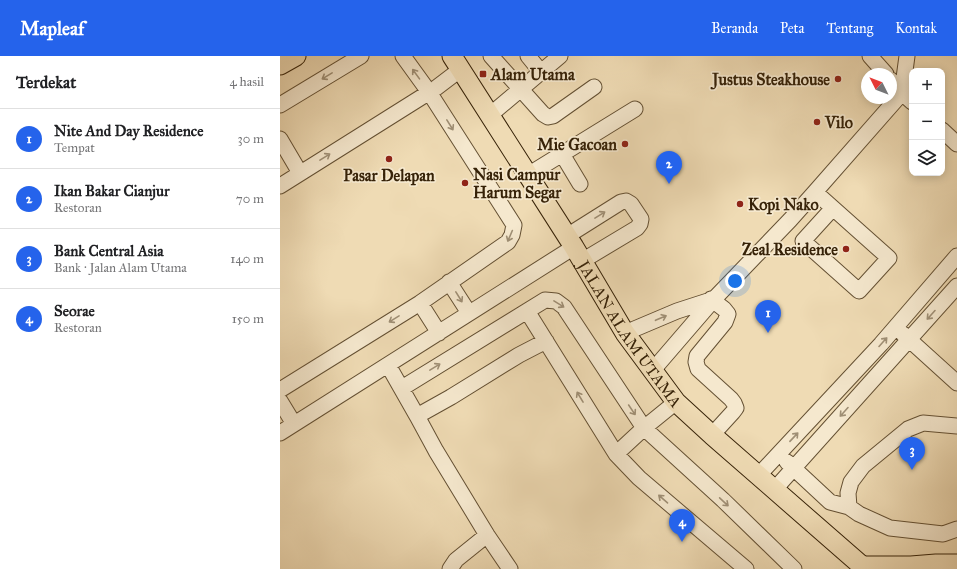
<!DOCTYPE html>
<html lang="id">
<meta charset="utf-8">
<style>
body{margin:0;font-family:"IM FELL Great Primer",serif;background:#f2f2f2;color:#202124}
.controls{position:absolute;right:12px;top:12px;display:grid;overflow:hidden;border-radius:8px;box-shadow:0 2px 10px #0003}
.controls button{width:36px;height:36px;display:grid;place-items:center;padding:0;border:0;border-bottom:1px solid #e0e0e0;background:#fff;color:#202124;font:20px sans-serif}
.compass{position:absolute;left:581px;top:12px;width:36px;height:36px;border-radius:50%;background:#fff;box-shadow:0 2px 10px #0003;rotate:312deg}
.you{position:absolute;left:455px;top:225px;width:14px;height:14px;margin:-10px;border:3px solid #fff;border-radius:50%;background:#1a73e8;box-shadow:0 0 0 6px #1a73e833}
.badge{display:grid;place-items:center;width:26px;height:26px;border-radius:50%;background:#2563eb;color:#fff;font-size:13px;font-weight:700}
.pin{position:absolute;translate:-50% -33px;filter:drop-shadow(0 1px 2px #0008)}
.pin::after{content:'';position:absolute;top:21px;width:14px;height:12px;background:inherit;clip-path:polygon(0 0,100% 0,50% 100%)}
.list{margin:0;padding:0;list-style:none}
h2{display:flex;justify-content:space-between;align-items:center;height:52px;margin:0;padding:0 16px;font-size:17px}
h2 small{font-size:13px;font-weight:400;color:#757577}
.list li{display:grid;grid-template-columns:26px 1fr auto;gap:12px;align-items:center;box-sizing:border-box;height:60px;padding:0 16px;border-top:1px solid #e0e0e0}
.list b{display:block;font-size:15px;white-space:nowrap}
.list p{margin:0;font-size:13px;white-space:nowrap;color:#757577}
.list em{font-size:13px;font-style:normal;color:#757577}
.icon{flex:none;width:22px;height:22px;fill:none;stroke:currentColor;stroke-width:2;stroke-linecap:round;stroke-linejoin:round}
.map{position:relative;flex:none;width:677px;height:513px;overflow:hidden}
header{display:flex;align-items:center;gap:24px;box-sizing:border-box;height:56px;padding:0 20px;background:#2563eb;color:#fff}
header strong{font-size:19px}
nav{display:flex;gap:22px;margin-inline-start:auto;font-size:14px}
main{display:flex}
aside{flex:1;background:#fff}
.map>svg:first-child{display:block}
</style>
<header>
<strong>Mapleaf</strong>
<nav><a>Beranda</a><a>Peta</a><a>Tentang</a><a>Kontak</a></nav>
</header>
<main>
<aside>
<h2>Terdekat<small>4 hasil</small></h2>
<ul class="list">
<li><span class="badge">1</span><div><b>Nite And Day Residence</b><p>Tempat</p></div><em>30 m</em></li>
<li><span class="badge">2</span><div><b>Ikan Bakar Cianjur</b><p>Restoran</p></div><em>70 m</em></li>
<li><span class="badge">3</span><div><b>Bank Central Asia</b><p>Bank · Jalan Alam Utama</p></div><em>140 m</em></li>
<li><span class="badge">4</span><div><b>Seorae</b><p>Restoran</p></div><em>150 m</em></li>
</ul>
</aside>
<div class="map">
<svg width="677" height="513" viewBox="0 0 677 513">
<rect width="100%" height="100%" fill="#efdbb4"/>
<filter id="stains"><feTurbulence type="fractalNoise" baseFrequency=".005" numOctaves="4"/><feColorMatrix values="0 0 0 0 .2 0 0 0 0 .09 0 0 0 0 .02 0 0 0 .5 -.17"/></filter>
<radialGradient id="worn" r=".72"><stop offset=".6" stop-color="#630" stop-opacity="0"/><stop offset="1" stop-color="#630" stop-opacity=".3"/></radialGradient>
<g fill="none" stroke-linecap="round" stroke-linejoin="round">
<g stroke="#645033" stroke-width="17">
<path id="minor" d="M211 0 263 58 268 61 273 60 314 31
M248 0 261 16
M590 0 606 18
M611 24 622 37 632 46
M0 49 81 0
M210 59 280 0
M662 74 677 88
M0 83 20 117
M282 98 300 128
M248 119 355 53
M0 130 156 32 181 13
M535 136 609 202 579 235 523 185 553 152
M287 180 341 146 346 145 351 148 361 163 360 168 357 172 302 205
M169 226 189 257
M431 243 444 253 448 258 445 266 417 300 416 306 418 313 451 343 454 347 456 352 453 356 432 379
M140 247 159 277
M247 255 336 398 359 422 466 513
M345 277 397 255 434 243
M623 278 677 327
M108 309 137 360
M373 314 435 242 510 164 535 136 622 37 627 0
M122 332 265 244 276 245 284 251 364 372 443 444 514 513
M0 334 140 247 228 186 232 179 234 169 149 36 123 0
M0 345 14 368
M677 370 643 367 628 373 583 410 571 426 568 437 569 451 579 458 610 472 663 478 677 473
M0 377 294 191
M336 398 364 372 396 346
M507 406 550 446 569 451
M478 420 601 288 677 200
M494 434 677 230
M170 513 176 504 207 479
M230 513 207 479 156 395 137 360 171 341 239 299 266 285"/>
</g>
<g stroke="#362208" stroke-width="21">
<g id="major">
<path id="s1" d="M172 0 294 191 345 277 396 346 432 379 582 510 583 513"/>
<path d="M0 9 16 0"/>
<path d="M582 510H631L656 508H677"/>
</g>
</g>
<use href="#minor" stroke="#f5e8ce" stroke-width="15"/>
<use href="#major" stroke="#efdbb4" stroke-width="19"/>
</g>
<defs><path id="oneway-shaft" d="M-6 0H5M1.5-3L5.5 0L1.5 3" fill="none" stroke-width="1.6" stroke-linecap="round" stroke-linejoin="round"/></defs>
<g stroke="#9f8f75">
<use href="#oneway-shaft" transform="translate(136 18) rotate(-126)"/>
<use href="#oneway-shaft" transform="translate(47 20) rotate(149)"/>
<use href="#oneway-shaft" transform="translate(170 69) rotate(58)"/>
<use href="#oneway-shaft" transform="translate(45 101) rotate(-32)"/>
<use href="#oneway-shaft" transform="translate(320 159) rotate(-32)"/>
<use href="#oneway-shaft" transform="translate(230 180) rotate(113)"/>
<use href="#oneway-shaft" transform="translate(179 241) rotate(58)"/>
<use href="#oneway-shaft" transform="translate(279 248) rotate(32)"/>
<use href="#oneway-shaft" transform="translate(651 259) rotate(132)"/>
<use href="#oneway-shaft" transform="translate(381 262) rotate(-23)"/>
<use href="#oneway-shaft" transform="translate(114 263) rotate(148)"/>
<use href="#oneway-shaft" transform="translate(603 286) rotate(-48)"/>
<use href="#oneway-shaft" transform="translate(155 311) rotate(-31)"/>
<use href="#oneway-shaft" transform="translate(300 341) rotate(-121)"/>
<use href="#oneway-shaft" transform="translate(352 354) rotate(56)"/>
<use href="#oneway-shaft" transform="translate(564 356) rotate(132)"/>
<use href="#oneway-shaft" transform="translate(514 381) rotate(-47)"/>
<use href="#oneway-shaft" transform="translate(383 443) rotate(-139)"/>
<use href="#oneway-shaft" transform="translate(444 446) rotate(43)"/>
</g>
<g fill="#8f2418" stroke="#f5e8ce" stroke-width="1.5">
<rect x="199" y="14" width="8" height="8" rx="2"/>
<circle cx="558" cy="23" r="4"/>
<circle cx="537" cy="66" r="4"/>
<circle cx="345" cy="88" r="4"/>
<circle cx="109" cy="103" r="4"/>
<circle cx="185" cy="127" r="4"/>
<circle cx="460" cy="148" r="4"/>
<circle cx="566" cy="193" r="4"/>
</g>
<g text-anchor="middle" stroke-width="3.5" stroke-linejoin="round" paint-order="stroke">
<g font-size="16" font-weight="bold" fill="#362208" stroke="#f5e8ce" text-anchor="start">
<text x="211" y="24">Alam Utama</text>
<text x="550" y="29" text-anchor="end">Justus Steakhouse</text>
<text x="545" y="72">Vilo</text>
<text x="337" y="94" text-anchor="end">Mie Gacoan</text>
<text x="193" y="124">Nasi Campur<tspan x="193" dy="18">Harum Segar</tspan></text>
<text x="109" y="125" text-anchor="middle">Pasar Delapan</text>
<text x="468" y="154">Kopi Nako</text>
<text x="558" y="199" text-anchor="end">Zeal Residence</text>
</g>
<g font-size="16" fill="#362208" stroke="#f5e8ce">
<text dy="6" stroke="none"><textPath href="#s1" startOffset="330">JALAN ALAM UTAMA</textPath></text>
</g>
</g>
<rect width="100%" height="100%" filter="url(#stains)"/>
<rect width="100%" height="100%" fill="url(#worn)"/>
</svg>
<div class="controls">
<button>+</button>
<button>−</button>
<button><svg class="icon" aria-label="layers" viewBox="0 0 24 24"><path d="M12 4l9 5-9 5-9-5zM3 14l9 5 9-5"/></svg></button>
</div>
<svg class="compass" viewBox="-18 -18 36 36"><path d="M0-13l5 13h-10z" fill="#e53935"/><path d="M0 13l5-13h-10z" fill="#757577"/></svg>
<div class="you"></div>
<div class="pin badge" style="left:488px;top:277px">1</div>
<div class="pin badge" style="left:389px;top:128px">2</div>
<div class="pin badge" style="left:632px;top:414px">3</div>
<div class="pin badge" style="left:402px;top:486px">4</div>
</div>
</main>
